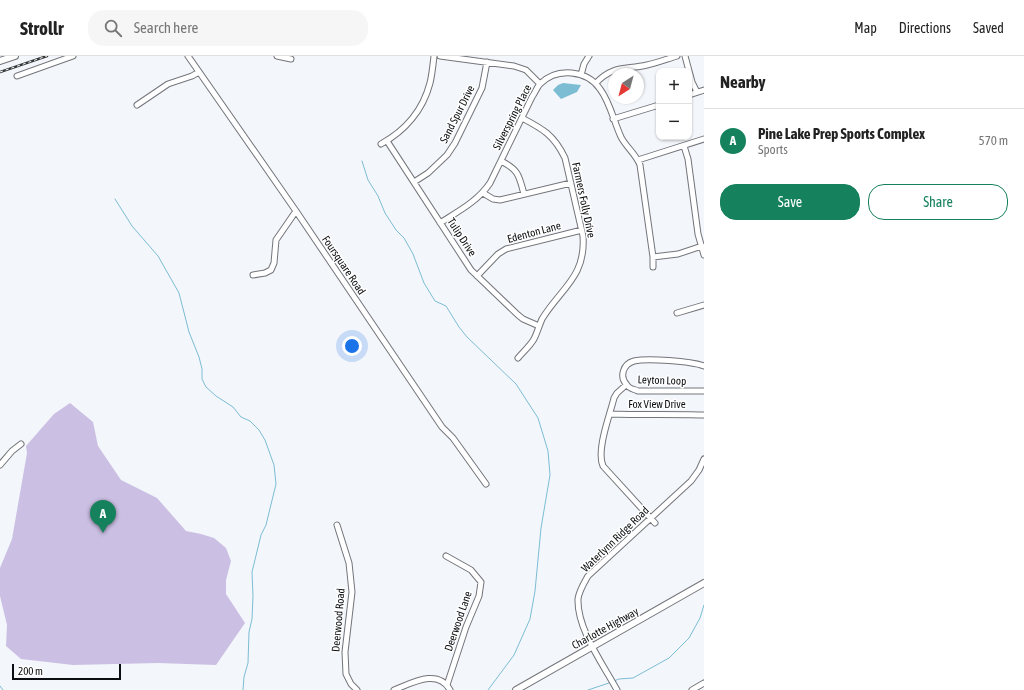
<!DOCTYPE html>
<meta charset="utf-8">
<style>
body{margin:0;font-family:"Asap Condensed",sans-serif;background:#f6f6f6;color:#222}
.controls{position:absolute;right:12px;top:12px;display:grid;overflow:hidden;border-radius:8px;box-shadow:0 1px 3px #0004}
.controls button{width:36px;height:36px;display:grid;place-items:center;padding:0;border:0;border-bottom:1px solid #e0e0e0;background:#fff;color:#222;font:20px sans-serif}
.compass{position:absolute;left:608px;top:12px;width:36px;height:36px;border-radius:50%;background:#fff;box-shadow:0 1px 3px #0004;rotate:216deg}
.scale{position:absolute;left:12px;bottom:10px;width:109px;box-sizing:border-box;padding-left:4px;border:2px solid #0c0d0f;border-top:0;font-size:11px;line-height:14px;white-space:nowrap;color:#0c0d0f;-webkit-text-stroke:3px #fff;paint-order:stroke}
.you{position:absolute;left:352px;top:290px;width:14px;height:14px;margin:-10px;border:3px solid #fff;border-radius:50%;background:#1a73e8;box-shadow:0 0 0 6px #1a73e833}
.badge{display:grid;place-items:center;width:26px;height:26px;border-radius:50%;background:#15815d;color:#fff;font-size:13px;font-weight:700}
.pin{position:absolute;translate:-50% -33px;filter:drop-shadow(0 1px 2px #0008)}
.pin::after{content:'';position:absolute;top:21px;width:14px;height:12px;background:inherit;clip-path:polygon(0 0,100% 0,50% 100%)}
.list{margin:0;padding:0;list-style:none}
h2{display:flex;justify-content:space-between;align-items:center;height:52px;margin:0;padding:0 16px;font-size:17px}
h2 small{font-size:13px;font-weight:400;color:#767676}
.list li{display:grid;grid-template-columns:26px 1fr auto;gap:12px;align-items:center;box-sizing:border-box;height:64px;padding:0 16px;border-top:1px solid #e0e0e0}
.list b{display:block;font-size:15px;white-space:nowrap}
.list p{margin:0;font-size:13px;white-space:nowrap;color:#767676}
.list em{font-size:13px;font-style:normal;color:#767676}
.actions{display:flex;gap:8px;padding:12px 16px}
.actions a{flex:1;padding:9px 0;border:1px solid #15815d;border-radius:16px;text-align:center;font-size:14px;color:#15815d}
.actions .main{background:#15815d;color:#fff}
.icon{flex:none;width:22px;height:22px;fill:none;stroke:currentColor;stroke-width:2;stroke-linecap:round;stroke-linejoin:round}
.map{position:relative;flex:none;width:704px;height:634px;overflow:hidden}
header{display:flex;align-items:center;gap:24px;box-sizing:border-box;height:56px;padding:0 20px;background:#fff;border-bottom:1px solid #e0e0e0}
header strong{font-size:19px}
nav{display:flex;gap:22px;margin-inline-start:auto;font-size:14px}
.search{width:280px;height:36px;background:#f6f6f6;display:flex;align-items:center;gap:10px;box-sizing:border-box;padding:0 14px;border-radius:16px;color:#767676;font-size:15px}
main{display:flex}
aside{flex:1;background:#fff}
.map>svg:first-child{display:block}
</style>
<header>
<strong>Strollr</strong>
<div class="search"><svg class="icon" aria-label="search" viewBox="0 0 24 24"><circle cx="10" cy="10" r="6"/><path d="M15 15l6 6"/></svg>Search here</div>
<nav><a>Map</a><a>Directions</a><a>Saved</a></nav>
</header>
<main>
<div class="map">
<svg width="704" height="634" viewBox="0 0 704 634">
<rect width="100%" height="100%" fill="#f3f6fb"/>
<path fill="#cbbfe3" d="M70 347 93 366 98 390 121 424 157 442 186 475 201 478 214 482 226 492 231 505 226 524V538L245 567 216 609 158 607 73 609 21 603 6 590 7 569 0 540V512L12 483 27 397 26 390 54 358Z"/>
<path fill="#7cbdd4" d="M563 27 581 29 577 36 561 43 553 34 558 29Z"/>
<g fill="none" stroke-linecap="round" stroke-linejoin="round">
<path stroke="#7cbdd4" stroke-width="1" d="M362 105 368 124 378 140 385 157 396 174 404 182 413 198 424 227 435 245 446 250 459 271 467 281 516 328 538 362 548 395 550 419 541 472 535 535 530 563 514 599 488 634
M115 143 132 170 158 200 179 237 189 276 199 301 202 313V323L206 331 216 340 233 351 241 361 250 365 259 374 265 384 274 409 276 428 266 469 261 479 252 516 253 540 252 563 249 576 248 607 244 621 243 634
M614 625 619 623 633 622 669 602 689 582 700 562 704 549
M0 630 3 634
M588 634 609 627"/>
<g stroke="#73757a" stroke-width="7">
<path id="minor" d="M188 0 296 155 442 371 453 382 486 428
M277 0 291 3
M440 0 514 10 526 14 540 28
M685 0 692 26 697 36
M581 19 584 8 589 0
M17 20 73 0
M596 27C613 9 625 14 647 9 657 7 667 3 677 0
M689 39 704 34
M137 49 168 28 192 20 199 16
M613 63 659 49
M387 85 471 214 518 259 523 263 539 270
M381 88C405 75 423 54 430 27 432 19 433 9 434 0
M684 90 688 103 698 178 704 199
M638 104 704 83
M501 105C519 114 519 120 524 138
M414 126 428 117 447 99 455 87 482 32 487 6
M483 137 493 143 500 144 571 127
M440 167C459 155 478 145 490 127L532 41C535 37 537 31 540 28 557 11 587 14 600 33 610 46 614 66 621 81 626 91 636 98 640 109L653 201V211
M653 201 678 198 702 190
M253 219 265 217 271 214 274 207 276 184 296 155
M477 220 498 198 506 193 582 174
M677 257 704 249
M518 302C523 296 530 290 534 283 537 277 539 270 542 263 561 232 586 221 583 180L565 102C554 79 543 73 522 62
M704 310C691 305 647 302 634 305 623 308 619 321 627 329 629 333 634 333 638 335H704
M626 329 617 337 614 342C610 359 596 394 603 410L655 467
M610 358C642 359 673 358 704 359
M0 409 12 395 21 388
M337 469 349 507 352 536 345 596 346 618 351 628 357 634
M446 500 471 514 481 526 479 540 466 571 447 629
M394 634C412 627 438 612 450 634
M617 634C603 608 577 573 578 543 579 535 584 527 588 520L691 425 699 414 704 403
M692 634 704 627"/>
</g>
<g stroke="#73757a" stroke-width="8">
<path id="major" d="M0 5 15 0
M516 634 704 527"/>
</g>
<use href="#minor" stroke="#fff" stroke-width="5"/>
<use href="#major" stroke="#fff" stroke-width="6"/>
<g stroke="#353739" stroke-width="2.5">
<path id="rail" d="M0 16 47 0"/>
</g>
<use href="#rail" stroke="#fff" stroke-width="1" stroke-dasharray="3" stroke-linecap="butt"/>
</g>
<g text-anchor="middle" stroke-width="3" stroke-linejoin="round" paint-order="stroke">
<g font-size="11" fill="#0c0d0f" stroke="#fff">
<text transform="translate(457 58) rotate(-63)" y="4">Sand Spur Drive</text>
<text transform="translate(512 61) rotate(-63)" y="4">Silverspring Place</text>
<text transform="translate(584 144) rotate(78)" y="4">Farmers Folly Drive</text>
<text transform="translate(534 176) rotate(-15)" y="4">Edenton Lane</text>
<text transform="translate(462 181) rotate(57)" y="4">Tulip Drive</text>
<text transform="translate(344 209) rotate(56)" y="4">Foursquare Road</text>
<text transform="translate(662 324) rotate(2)" y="4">Leyton Loop</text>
<text x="657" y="352">Fox View Drive</text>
<text transform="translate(615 483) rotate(-44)" y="4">Waterlynn Ridge Road</text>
<text transform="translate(338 564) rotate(-85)" y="4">Deerwood Road</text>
<text transform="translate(458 565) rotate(-71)" y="4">Deerwood Lane</text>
<text transform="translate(605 572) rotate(-29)" y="4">Charlotte Highway</text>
</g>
</g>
</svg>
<div class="controls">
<button>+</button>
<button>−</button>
</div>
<svg class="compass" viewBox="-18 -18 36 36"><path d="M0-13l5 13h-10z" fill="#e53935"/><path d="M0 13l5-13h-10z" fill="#767676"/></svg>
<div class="scale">200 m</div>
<div class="you"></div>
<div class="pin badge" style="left:103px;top:477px">A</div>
</div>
<aside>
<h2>Nearby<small></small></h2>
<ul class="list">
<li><span class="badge">A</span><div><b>Pine Lake Prep Sports Complex</b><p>Sports</p></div><em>570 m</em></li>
</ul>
<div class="actions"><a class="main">Save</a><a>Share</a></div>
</aside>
</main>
